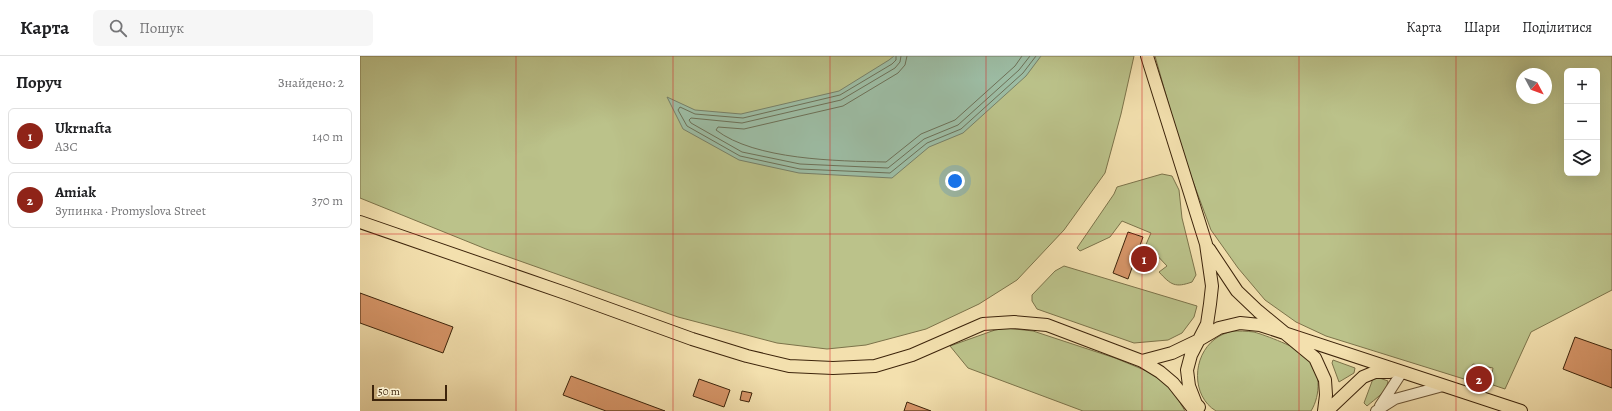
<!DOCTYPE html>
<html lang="uk">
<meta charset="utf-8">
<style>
body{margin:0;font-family:Alegreya,serif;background:#f6f6f6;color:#202124}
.controls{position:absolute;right:12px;top:12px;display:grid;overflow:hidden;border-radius:6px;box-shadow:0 4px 16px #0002}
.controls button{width:36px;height:36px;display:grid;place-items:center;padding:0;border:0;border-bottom:1px solid #e0e0e0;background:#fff;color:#202124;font:20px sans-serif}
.compass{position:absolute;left:1156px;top:12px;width:36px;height:36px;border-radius:50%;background:#fff;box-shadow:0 4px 16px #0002;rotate:131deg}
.scale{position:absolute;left:12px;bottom:10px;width:75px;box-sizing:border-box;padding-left:4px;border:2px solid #3d240b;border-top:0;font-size:11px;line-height:14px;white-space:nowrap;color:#3d240b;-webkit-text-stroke:3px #f7ebca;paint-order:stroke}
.you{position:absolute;left:595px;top:125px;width:14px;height:14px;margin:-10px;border:3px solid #fff;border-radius:50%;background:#1a73e8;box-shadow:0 0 0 6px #1a73e833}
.badge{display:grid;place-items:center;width:26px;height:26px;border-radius:50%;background:#8f2418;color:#fff;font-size:13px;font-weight:700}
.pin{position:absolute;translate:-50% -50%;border:2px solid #fff;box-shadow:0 1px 4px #0006}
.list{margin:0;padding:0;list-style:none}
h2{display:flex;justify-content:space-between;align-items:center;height:52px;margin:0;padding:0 16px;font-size:17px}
h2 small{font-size:13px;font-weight:400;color:#757577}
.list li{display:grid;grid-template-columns:26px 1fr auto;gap:12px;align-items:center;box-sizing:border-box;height:56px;margin:0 8px 8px;padding:0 8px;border:1px solid #e0e0e0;border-radius:6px}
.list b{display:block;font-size:15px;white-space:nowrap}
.list p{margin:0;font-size:13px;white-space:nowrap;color:#757577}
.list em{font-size:13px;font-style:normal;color:#757577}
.icon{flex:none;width:22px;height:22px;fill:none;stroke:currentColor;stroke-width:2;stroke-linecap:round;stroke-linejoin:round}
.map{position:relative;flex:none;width:1252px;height:355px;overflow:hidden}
header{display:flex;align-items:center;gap:24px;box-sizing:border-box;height:56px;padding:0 20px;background:#fff;border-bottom:1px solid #e0e0e0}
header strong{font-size:19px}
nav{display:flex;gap:22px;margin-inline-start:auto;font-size:14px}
.search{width:280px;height:36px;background:#f6f6f6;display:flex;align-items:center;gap:10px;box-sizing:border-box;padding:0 14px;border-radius:6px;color:#757577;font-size:15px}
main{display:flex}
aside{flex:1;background:#fff}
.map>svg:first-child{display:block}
</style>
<header>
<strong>Карта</strong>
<div class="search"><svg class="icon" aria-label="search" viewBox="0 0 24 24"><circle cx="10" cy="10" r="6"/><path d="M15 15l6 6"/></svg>Пошук</div>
<nav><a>Карта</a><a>Шари</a><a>Поділитися</a></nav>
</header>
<main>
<aside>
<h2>Поруч<small>Знайдено: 2</small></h2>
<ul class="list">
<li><span class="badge">1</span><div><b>Ukrnafta</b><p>АЗС</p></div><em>140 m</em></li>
<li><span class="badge">2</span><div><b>Amiak</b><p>Зупинка · Promyslova Street</p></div><em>370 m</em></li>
</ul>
</aside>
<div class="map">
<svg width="1252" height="355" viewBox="0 0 1252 355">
<rect width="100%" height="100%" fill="#f3e0ae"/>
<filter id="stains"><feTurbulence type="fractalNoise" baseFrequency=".005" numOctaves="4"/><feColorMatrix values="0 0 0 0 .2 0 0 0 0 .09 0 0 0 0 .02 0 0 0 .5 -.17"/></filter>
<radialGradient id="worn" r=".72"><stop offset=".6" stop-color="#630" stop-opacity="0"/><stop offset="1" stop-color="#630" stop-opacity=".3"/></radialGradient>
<path fill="#bbc28a" stroke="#7c734a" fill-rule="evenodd" d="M0 0H774L761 58 745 117 704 174 657 224 619 248 566 273 506 289 467 293 417 287 318 261 126 193 0 142Z
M795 0H1252V234L1171 276 1145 333 1130 328 1133 312 1113 308 1104 323 966 280 936 266 905 244 878 212 851 174 822 96ZM1207 15H1237V117H1207ZM1162 18H1186V42H1162Z
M802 118 812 120 819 134 822 162 836 219 832 226C815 232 811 229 799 216L807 210 791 193 786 196 784 193 791 177 762 165 750 181 720 195 717 192 754 138 757 131Z
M704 210 837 250 834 261 822 277 808 284 774 287 677 253 672 245V239L695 215Z
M646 272 673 275 755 302 799 320 809 328 825 355H723L608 312 590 290 635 274Z
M872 275C879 275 886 275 894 276 905 279 939 292 947 300 961 314 961 339 951 355H856C831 340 832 300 855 283 860 279 866 277 872 275Z
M973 304 995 312 994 317 979 326 972 307Z
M1014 320 1028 325C1027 336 1015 343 1007 350L1004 347Z"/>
<path fill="#9dbea6" stroke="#778068" d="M534 0H681L666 20 603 77 569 91 532 122 439 117 379 104 323 73 307 41 335 54 381 58 479 35 529 4Z"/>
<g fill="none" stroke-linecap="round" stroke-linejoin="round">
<path stroke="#6d7158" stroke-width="1" d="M536 0V4L532 8 480 39 383 62 335 58 320 51 318 54 327 70 380 100 440 113 530 117 567 87 601 73 663 17 676 0
M541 0 540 6 535 12 481 44 382 67 331 62 329 64 331 67 382 96 440 108 528 112 564 83 598 69 659 14 670 0
M547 0 545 9 538 17 483 50 384 73 358 71 356 74C395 104 477 105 526 106L561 78 595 64 655 10 662 0"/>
</g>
<path fill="#d69568" stroke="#3d240b" d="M768 176 783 181 768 223 753 217Z
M0 237 93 271 83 297 0 267Z
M1215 281 1252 294V332L1203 313Z
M211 320 305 355H246L203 339Z
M339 323 370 334 364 351 333 340Z
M382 335 392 337 389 346 380 344Z
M547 346 571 355H544Z"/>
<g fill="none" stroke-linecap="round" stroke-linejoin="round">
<g stroke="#6a5334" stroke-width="12">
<path id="minor" d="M1020 350 1042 316
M1016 355 1035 343 1083 330"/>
</g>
<g stroke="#3d240b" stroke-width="14">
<path id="major" d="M787 0 846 188 852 230 850 248 847 268 831 299 827 314 829 330 836 348 839 351
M0 166 208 238 332 283 387 300 429 310 473 312 515 310 552 299 623 268 654 266 687 269 782 305 800 316 813 327 835 355
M849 193 877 235 898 255 955 302 965 324 966 339 964 355
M782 305 812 297 837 285 859 272 880 267 900 269 1161 355
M967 355 1003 321 1015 316H1030"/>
</g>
<use href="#minor" stroke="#f7ebca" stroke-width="10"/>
<use href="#major" stroke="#f3e0ae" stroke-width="12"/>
</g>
<path fill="none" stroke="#d62828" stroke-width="1" stroke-opacity="0.55" d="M156 0V355M313 0V355M470 0V355M626 0V355M782 0V355M939 0V355M1096 0V355M0 178H1252"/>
<rect width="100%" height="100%" filter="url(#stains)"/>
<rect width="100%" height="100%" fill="url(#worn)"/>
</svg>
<div class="controls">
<button>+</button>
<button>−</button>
<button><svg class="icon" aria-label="layers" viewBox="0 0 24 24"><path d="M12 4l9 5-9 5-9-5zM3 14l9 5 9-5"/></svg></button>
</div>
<svg class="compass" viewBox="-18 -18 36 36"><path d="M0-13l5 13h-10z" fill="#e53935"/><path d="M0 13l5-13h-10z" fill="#757577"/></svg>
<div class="scale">50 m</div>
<div class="you"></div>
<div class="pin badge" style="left:784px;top:203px">1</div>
<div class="pin badge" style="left:1119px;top:323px">2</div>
</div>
</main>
